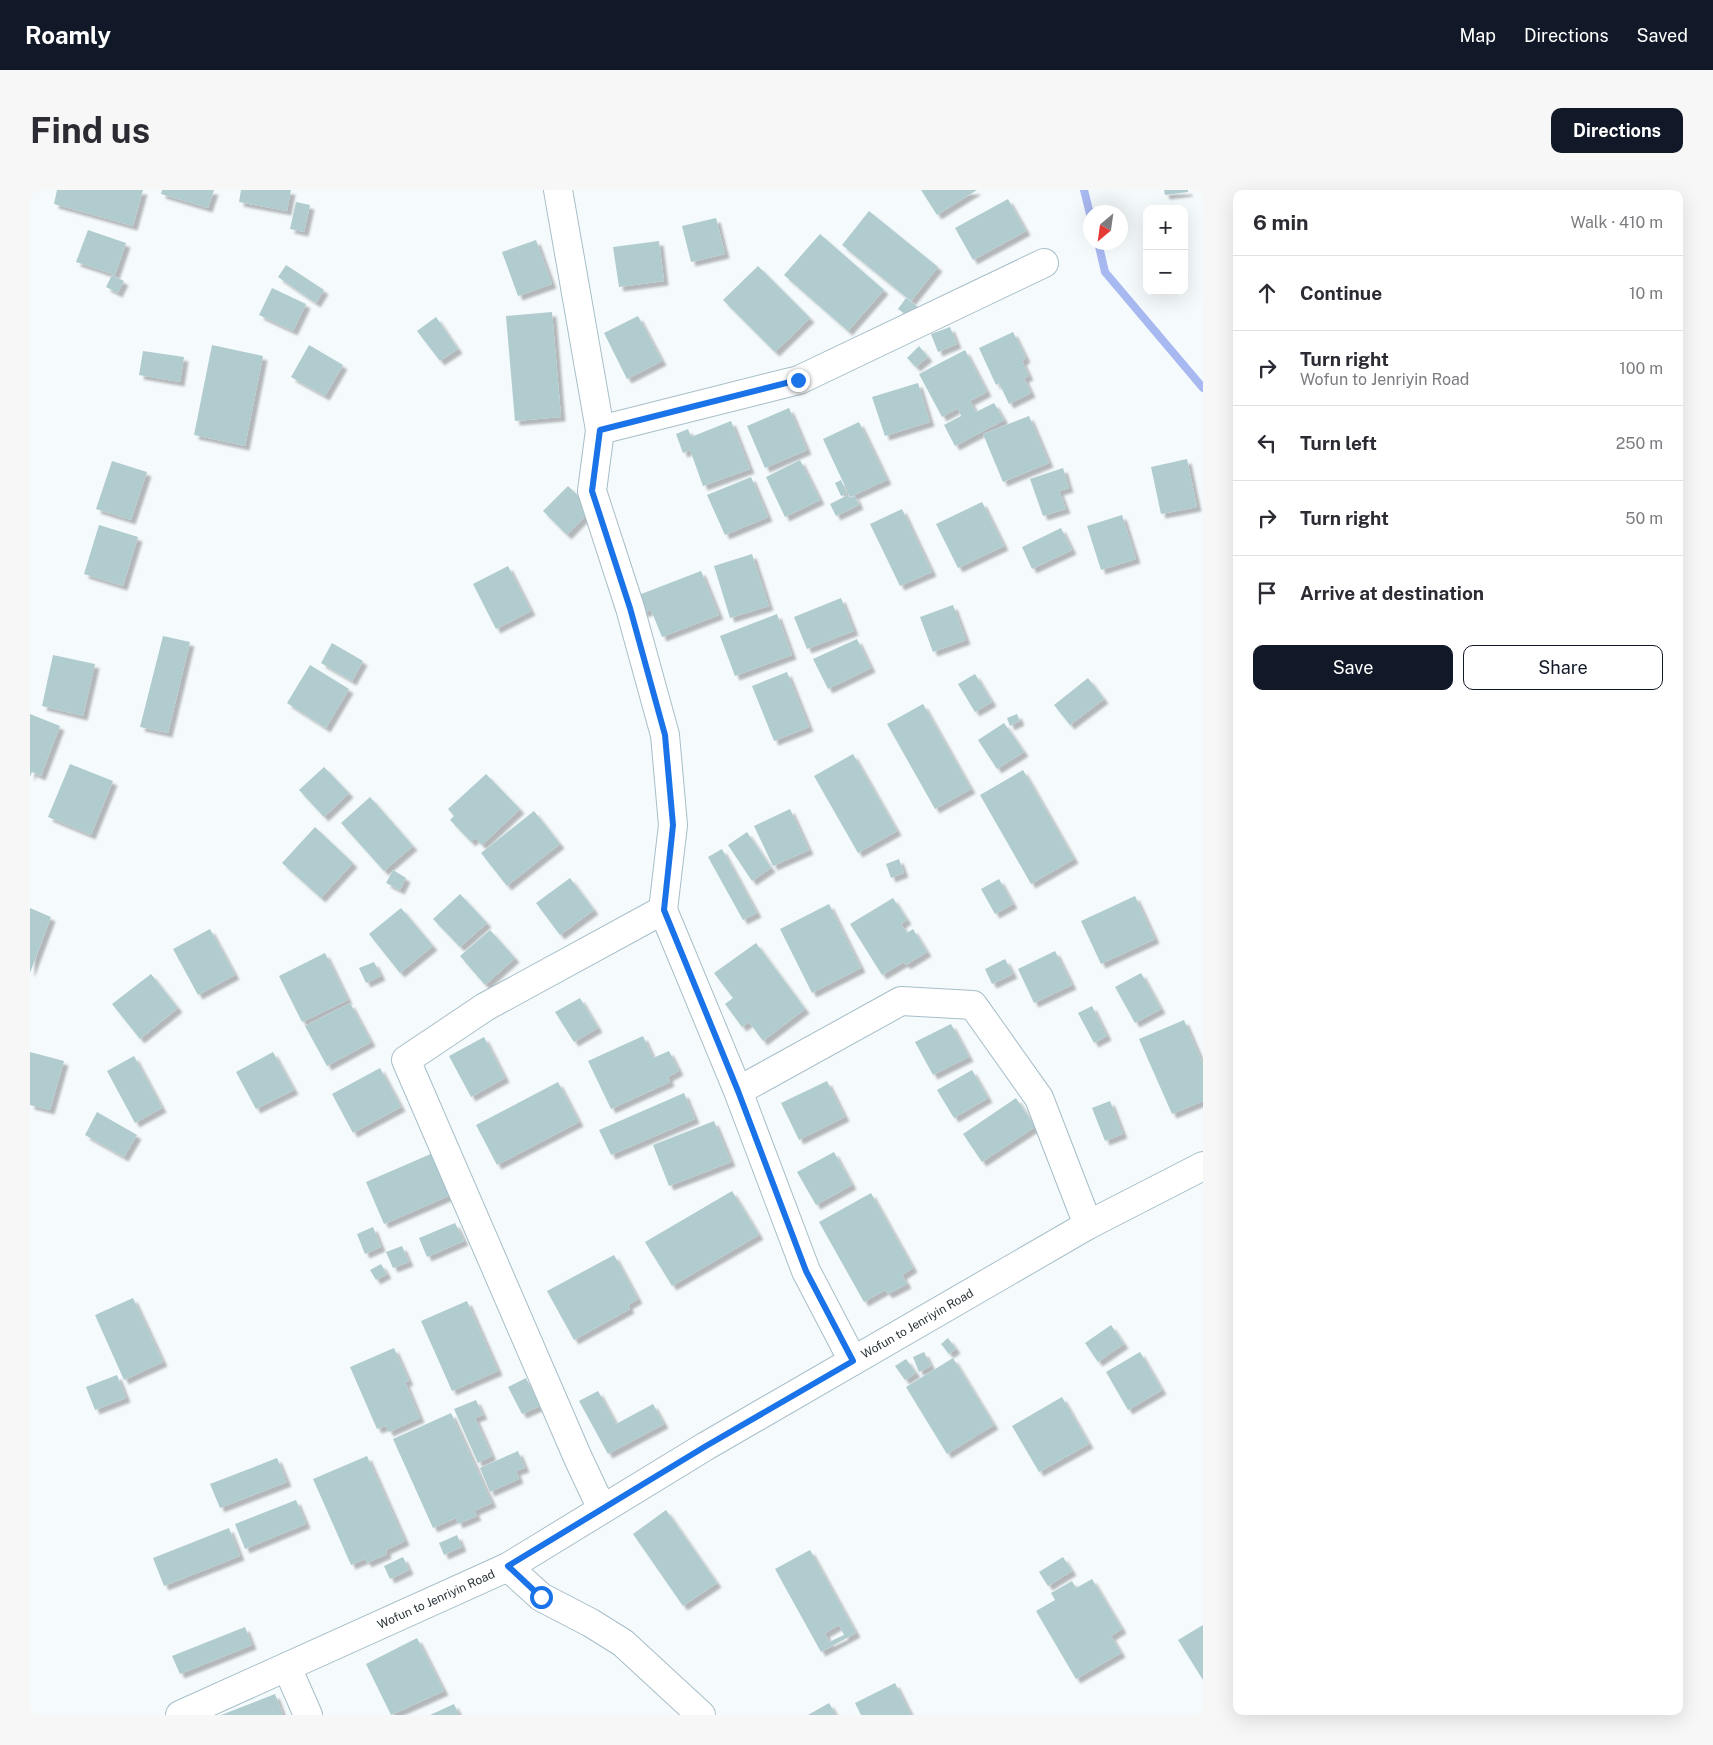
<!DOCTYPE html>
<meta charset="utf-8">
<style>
body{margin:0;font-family:"Public Sans",sans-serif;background:#f7f7f7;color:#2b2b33}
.controls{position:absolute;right:15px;top:15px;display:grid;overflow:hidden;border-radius:10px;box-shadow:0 5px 20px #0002}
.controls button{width:45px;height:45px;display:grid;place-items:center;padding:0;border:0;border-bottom:1px solid #e1e1e2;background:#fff;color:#2b2b33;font:25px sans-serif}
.compass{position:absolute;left:1053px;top:15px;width:45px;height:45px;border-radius:50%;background:#fff;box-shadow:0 5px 20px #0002;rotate:209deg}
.stop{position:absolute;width:15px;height:15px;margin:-11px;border:4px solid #1a73e8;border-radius:50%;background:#fff}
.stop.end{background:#1a73e8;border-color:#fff;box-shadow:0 1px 5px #0008}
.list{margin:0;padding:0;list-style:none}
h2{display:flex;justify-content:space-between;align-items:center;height:65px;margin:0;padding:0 20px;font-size:21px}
h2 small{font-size:16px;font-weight:400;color:#7c7c81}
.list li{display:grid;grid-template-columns:32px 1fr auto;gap:15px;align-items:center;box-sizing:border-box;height:75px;padding:0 20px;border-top:1px solid #e1e1e2}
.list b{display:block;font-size:19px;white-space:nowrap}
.list p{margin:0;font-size:16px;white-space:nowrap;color:#7c7c81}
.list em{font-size:16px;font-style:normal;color:#7c7c81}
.actions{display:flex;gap:10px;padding:15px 20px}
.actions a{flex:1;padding:11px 0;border:1px solid #111827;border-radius:10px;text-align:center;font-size:18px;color:#111827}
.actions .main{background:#111827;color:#fff}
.icon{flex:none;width:28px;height:28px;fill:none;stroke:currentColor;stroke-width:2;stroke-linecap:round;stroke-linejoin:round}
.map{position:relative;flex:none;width:1173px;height:1525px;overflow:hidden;border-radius:10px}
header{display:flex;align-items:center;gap:30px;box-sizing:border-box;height:70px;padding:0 25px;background:#111827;color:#fff}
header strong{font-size:24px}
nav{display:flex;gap:28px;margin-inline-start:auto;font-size:18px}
.intro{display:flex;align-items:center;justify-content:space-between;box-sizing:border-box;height:120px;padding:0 30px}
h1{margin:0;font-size:35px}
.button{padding:12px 22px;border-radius:10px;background:#111827;color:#fff;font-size:18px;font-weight:700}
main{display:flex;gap:30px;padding:0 30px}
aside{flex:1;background:#fff;border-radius:10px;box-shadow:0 5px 20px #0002}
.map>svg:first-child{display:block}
</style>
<header>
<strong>Roamly</strong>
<nav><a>Map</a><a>Directions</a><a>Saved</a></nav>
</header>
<div class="intro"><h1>Find us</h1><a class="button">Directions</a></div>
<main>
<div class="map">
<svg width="1173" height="1525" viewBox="0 0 1173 1525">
<defs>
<filter id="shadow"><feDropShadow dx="4.5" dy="4.5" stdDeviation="1" flood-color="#0004"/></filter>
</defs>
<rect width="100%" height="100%" fill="#f5fafc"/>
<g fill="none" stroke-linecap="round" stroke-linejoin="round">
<path stroke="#a8b8f0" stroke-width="8" d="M1054 0 1060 24
M1068 52 1075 82 1173 198"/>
</g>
<path fill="#b0cccf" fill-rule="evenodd" filter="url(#shadow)" d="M27 0H113L103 36 24 14Z
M132 0H184L178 18 131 4Z
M211 0H261L257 21 209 12Z
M891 0H947L907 25Z
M1134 0H1158V2L1135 5Z
M978 9 996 41 943 70 925 38Z
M266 12 280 15 274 42 260 39Z
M839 21 908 77 881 111 812 55Z
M686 28 695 64 661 72 652 36Z
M58 40 96 53 85 85 46 72Z
M790 44 854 100 818 141 754 85Z
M506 50 522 94 488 106 472 62Z
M629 51 634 91 589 97 583 57Z
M256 75 294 100 286 113 248 87Z
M728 76 780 128 745 162 693 110Z
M82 85 94 91 88 103 76 97Z
M242 98 276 114 263 141 229 125Z
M876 108 889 118 882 129 868 119Z
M522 122 531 227 485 231 476 126Z
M608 126 632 171 597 189 574 143Z
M406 127 428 159 410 171 387 141Z
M920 137 927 154 908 162 901 144Z
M983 142 996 168 992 171 999 186 994 188 1001 203 979 214 969 193 966 195 949 158Z
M182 155 233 166 215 256 164 245Z
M279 155 313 175 295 206 261 187Z
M889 156 898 167 886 177 877 168Z
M935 160 957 202 940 211 946 222 964 213 974 230 925 256 914 235 931 226 928 218 912 227 889 184Z
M113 161 154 167 150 192 109 185Z
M888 193 900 232 855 246 842 207Z
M759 218 777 260 735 278 717 236Z
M999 226 1019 273 973 292 953 244Z
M701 231 720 279 673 296 660 260 653 263 646 244 658 239 661 247Z
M829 232 857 290 820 307 793 249Z
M1157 269 1167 317 1131 324 1121 277Z
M770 270 790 310 755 327 736 287Z
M82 271 117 282 101 330 66 319Z
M1033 278 1039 298 1029 301 1036 319 1013 326 1000 289Z
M721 287 738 327 695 345 677 305Z
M811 290 817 304 811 306 805 293Z
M538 296 562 319 537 345 513 321Z
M818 305 819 308 825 306 829 315 806 326 800 314Z
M952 312 974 356 928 378 906 334Z
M872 319 902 382 870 396 840 334Z
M1092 325 1106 369 1071 380 1057 336Z
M69 335 108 347 93 396 54 384Z
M1031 338 1042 360 1002 379 992 357Z
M722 364 739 416 700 428 684 376Z
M478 376 501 421 466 439 443 394Z
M671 381 689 425 632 447 621 420 613 423 606 406Z
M811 408 824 441 777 459 764 427Z
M923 415 936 450 903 462 890 427Z
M747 424 762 465 705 486 690 446Z
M133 446 160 452 138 543 110 537Z
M827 449 841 478 798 499 783 469Z
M302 453 333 471 322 491 291 473Z
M23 465 65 474 53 526 12 516Z
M280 475 319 499 296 538 257 513Z
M757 482 779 537 744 551 722 496Z
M945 484 962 512 945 522 928 494Z
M1058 488 1074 509 1040 535 1024 515Z
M893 514 941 599 905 619 857 534Z
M0 524 30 536 11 586 2 582 0 587Z
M987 524 990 531 980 536 977 528Z
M974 533 994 562 967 579 948 550Z
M823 564 867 641 828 663 784 586Z
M40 574 83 591 61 645 18 627Z
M294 577 319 603 294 627 269 600Z
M993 580 1044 669 1001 694 950 605Z
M456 584 490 619 452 655 445 648 441 652 420 630 424 626 418 619Z
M340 607 383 656 354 681 311 633Z
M760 619 779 660 743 676 724 636Z
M504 621 530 654 477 696 451 663Z
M285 637 323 673 291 708 252 673Z
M717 642 741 678 722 691 698 655Z
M692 659 727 723 713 730 678 667Z
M869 669 874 683 861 688 856 674Z
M363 680 376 688 370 700 356 693Z
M540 688 564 720 530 745 506 713Z
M969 689 983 714 965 724 951 699Z
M430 704 457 733 430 757 403 729Z
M1105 706 1125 749 1071 774 1051 731Z
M863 708 877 730 871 734 877 743 883 739 897 762 876 775 874 772 852 785 820 734Z
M799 714 831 778 782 803 750 739Z
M0 718 21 727 0 783Z
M371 718 403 756 370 783 339 744Z
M180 739 205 785 168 805 143 759Z
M460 740 485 768 455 795 430 766Z
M726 753 775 819 733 851 719 832 712 837 695 814 703 808 684 783Z
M1025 761 1042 795 1004 813 988 779Z
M295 763 318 810 272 832 249 786Z
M975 769 983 784 962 794 955 779Z
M344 772 351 786 336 793 329 778Z
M1111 783 1131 819 1105 833 1085 797Z
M121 784 148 818 110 849 82 814Z
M550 808 568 838 544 852 525 822Z
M320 813 341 852 297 876 275 836Z
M1062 816 1077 846 1064 853 1048 823Z
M1154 830 1173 874V911L1142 924 1109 849Z
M921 834 939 867 903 885 885 852Z
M613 846 623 868 639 861 649 881 638 887 640 892 581 919 558 871Z
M454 847 475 888 441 907 419 866Z
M0 862 34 871 20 920 0 915Z
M243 862 264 900 226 919 206 882Z
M104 866 132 918 105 933 77 881Z
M350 878 371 917 323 943 302 904Z
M942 880 958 908 924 928 907 900Z
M797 891 815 927 769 950 751 913Z
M528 892 549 932 467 975 446 935Z
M654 903 665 929 581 965 569 940Z
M986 908 1005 937 952 972 933 944Z
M1080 911 1093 944 1075 951 1062 918Z
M67 922 107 945 94 967 55 945Z
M684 931 701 972 639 996 623 955Z
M804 962 822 995 786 1015 767 982Z
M403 963 421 1005 354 1034 336 992Z
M702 1001 729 1045 642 1096 615 1052Z
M841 1003 883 1078 872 1085 877 1094 858 1104 855 1100 834 1112 789 1032Z
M425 1033 434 1051 397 1067 389 1048Z
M343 1037 351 1057 335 1064 327 1044Z
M372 1056 379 1072 363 1078 356 1062Z
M584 1065 608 1109 598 1115 600 1119 544 1150 517 1101Z
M351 1074 357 1084 346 1090 340 1080Z
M103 1108 133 1172 94 1190 65 1125Z
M437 1111 468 1181 422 1201 391 1131Z
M1081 1135 1094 1154 1068 1172 1055 1153Z
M918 1148 926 1159 919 1164 911 1154Z
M364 1158 379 1191 375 1192 390 1228 359 1242 356 1236 347 1239 320 1177Z
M894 1162 901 1176 889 1182 883 1167Z
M1110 1162 1132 1200 1098 1220 1076 1182Z
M923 1168 964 1235 917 1264 876 1197Z
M876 1169 886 1183 875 1190 865 1176Z
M87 1185 96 1208 65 1220 56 1197Z
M496 1188 510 1216 492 1224 478 1197Z
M568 1201 586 1234 623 1214 634 1234 578 1264 549 1211Z
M1032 1207 1059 1254 1009 1282 982 1236Z
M446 1210 453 1225 445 1228 462 1266 448 1273 424 1219Z
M421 1223 462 1313 444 1321 447 1326 428 1334 426 1328 403 1338 363 1249Z
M488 1261 495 1278 486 1281 489 1289 460 1302 450 1278Z
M337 1266 375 1351 356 1360 357 1364 337 1373 335 1369 321 1375 283 1289Z
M247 1268 257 1292 190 1318 180 1294Z
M266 1310 276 1334 215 1359 205 1334Z
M636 1320 687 1393 653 1416 603 1344Z
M199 1338 210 1366 134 1396 123 1368Z
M427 1345 432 1357 414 1365 409 1353Z
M780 1360 826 1443 791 1462 745 1379ZM809 1435 814 1445 799 1452 795 1443Z
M373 1367 379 1380 360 1389 354 1376Z
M1033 1367 1042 1381 1018 1396 1009 1382Z
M1062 1389 1092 1439 1081 1446 1091 1463 1046 1489 1006 1421 1025 1410 1021 1403 1042 1391 1046 1398Z
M1173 1435V1490L1148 1450Z
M215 1437 222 1455 150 1484 142 1466Z
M387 1448 414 1501 361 1525 336 1474Z
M865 1493 881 1525H831L825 1513Z
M245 1504 253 1525H191Z
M799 1513 806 1525H778Z
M424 1514 429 1525H400Z"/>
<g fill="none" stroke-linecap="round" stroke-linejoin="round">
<g stroke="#a6bec9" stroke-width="30">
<path id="minor" d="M528 0 570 240 562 301 600 418 635 545 643 635 633 720 708 901 776 1081 823 1171
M570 240 769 190 1014 73
M708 901 871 811 943 815 1009 908 1058 1035
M572 1319 548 1268 376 870 455 817 633 720
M478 1377 511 1407 561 1433 593 1453 671 1525
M257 1477 278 1525"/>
</g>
<g stroke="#a6bec9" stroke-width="30">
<g id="tertiary">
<path id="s1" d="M150 1525 478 1377 676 1256 1058 1035 1173 976"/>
</g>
</g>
<use href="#minor" stroke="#fff" stroke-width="28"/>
<use href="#tertiary" stroke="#fff" stroke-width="28"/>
</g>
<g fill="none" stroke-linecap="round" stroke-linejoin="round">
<path stroke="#1a73e8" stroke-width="6" d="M511 1407 478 1376 676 1256 823 1171 776 1081 708 901 634 720 643 635 635 545 600 418 562 301 570 240 768 190"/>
</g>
<g text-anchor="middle" stroke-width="4.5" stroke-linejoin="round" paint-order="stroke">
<g font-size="12" fill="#293337" stroke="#fff">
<text dy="4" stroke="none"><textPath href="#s1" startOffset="836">Wofun to Jenriyin Road</textPath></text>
<text dy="4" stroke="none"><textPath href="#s1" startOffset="281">Wofun to Jenriyin Road</textPath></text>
</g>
</g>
</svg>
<div class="controls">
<button>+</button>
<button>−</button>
</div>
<svg class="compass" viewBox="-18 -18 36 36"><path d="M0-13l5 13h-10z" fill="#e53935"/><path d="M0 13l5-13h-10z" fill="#7c7c81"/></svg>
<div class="stop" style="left:511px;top:1407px"></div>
<div class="stop end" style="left:768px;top:190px"></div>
</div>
<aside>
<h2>6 min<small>Walk · 410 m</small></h2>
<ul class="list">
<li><svg class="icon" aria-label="ahead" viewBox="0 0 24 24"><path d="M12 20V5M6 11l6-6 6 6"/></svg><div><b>Continue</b></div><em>10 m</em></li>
<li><svg class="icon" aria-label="right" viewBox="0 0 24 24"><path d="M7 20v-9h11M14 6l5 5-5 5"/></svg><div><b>Turn right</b><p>Wofun to Jenriyin Road</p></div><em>100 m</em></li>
<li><svg class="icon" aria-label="left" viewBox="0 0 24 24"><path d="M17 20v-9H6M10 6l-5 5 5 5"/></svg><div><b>Turn left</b></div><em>250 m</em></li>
<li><svg class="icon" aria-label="right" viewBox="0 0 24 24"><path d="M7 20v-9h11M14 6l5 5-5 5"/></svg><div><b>Turn right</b></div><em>50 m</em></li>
<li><svg class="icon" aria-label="arrive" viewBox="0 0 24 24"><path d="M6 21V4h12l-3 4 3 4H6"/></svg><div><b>Arrive at destination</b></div></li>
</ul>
<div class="actions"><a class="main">Save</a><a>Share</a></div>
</aside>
</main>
